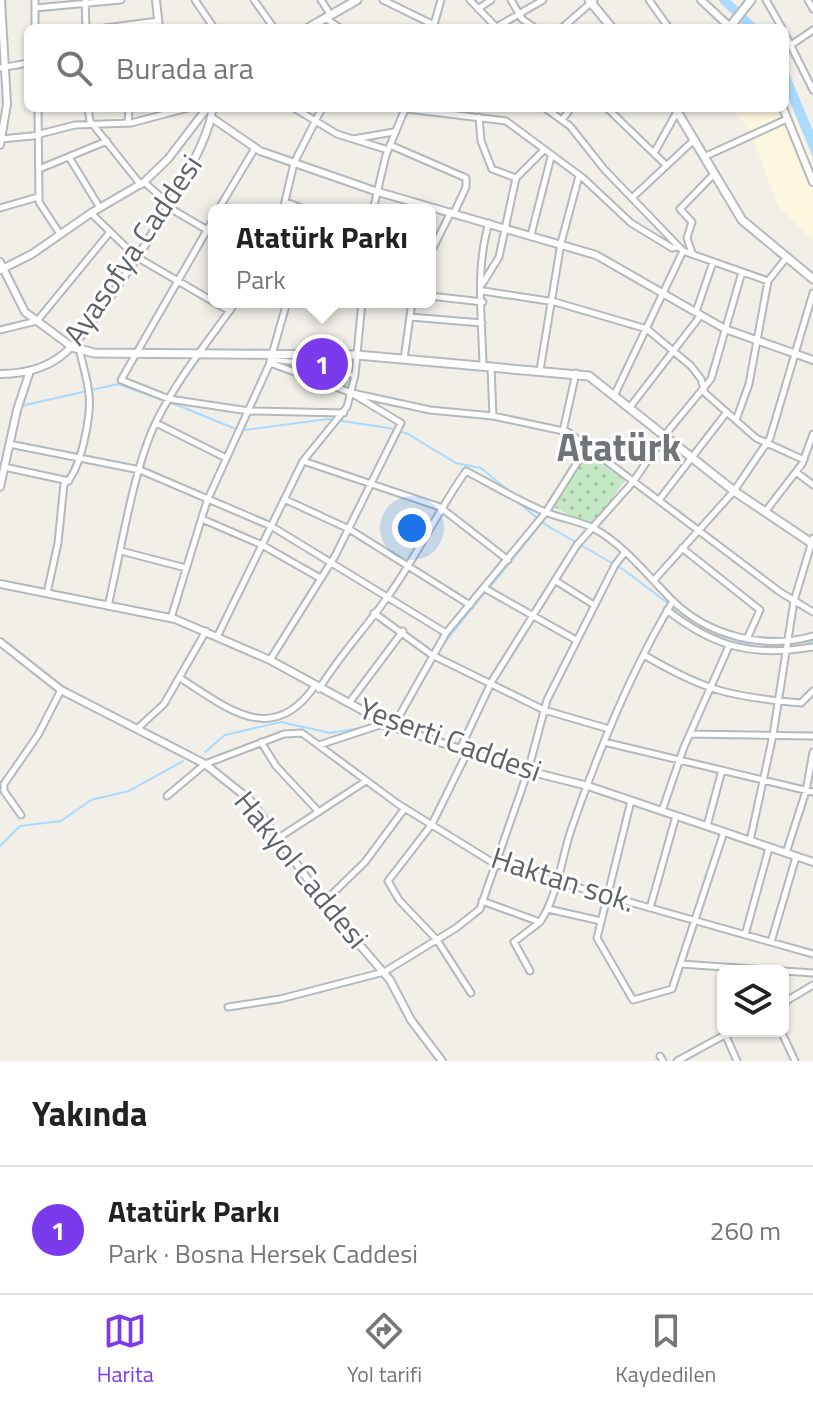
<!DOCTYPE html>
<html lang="tr">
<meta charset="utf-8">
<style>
body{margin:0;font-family:"Titillium Web",sans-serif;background:#f6f6f6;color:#222}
.controls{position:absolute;right:24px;bottom:24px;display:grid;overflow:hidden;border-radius:12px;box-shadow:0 2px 6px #0004}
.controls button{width:72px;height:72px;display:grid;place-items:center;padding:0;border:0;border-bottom:2px solid #e0e0e0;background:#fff;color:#222;font:40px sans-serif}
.you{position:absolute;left:412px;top:528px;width:28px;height:28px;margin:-20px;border:6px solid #fff;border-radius:50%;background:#1a73e8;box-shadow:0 0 0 12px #1a73e833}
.badge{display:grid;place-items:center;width:52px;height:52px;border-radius:50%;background:#7c3aed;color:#fff;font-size:26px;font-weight:700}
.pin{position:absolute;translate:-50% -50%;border:4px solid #fff;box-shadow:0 2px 8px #0006}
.popup{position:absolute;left:208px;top:204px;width:228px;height:104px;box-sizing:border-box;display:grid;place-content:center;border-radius:12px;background:#fff;filter:drop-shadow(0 2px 6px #0005);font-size:26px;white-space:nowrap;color:#767676}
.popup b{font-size:30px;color:#222}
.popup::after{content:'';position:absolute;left:50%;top:100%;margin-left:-16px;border:16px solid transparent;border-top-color:#fff}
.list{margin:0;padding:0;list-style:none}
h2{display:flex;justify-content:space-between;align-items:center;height:104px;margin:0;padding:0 32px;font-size:34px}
h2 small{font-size:26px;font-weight:400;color:#767676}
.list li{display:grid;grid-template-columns:52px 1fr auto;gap:24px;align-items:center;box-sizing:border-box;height:128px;padding:0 32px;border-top:2px solid #e0e0e0}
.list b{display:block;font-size:30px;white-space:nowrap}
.list p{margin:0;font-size:26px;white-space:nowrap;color:#767676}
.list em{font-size:26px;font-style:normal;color:#767676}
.icon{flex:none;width:44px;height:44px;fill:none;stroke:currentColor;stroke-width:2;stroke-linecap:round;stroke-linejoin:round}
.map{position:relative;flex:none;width:813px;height:1061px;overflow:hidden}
.search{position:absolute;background:#fff;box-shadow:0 2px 6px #0004;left:24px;right:24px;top:24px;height:88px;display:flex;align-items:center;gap:20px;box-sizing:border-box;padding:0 28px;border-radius:12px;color:#767676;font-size:30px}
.sheet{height:232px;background:#fff}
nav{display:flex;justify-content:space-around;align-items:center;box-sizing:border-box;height:112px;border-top:2px solid #e0e0e0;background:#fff;font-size:22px;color:#767676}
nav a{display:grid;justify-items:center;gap:4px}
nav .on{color:#7c3aed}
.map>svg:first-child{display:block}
</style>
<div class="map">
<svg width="813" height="1061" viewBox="0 0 813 1061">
<defs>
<pattern id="grass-dots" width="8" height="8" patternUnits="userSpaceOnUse" patternTransform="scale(2)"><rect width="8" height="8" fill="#c5e8c5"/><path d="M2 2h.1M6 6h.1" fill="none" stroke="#a3c0a4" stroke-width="1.8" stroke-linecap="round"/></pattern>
<pattern id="forest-firs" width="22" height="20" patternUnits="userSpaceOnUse" patternTransform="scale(2)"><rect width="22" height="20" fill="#c5e8c5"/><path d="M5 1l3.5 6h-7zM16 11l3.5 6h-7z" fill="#a3c0a4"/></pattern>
</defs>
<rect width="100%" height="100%" fill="#f1efe8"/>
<path fill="#fef7e0" d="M732 108H776L780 117 751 132Z
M795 117 813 164V241L778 206 752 136Z"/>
<path fill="url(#grass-dots)" d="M587 452 626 479 592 527 554 507Z"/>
<path fill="url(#forest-firs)" d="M276 361 304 364 311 372 321 370 349 375 346 389Z"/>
<path fill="#aadaff" d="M785 64 813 131V157L785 90Z"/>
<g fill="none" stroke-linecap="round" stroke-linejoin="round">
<path stroke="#aadaff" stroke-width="2" d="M172 403 236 429
M21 406 118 384 165 401
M244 430 328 419 389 428 408 434 456 463 481 468 510 492
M519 503 546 525 624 570 669 604
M490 587 541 524
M674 608 716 634 759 648
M797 647 813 642
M440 648 486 591
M399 724 421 683
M381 729 394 731
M205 752 225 735 281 722 330 733 372 726
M0 846 20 826 61 821 91 800 129 791 183 761"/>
<path stroke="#aadaff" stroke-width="9" d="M724 0 753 28"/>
<g stroke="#b5b8bc" stroke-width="8">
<path id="pedestrian" d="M306 363 311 370 320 368 330 373 355 375
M273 364 275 360 304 363 322 356"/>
</g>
<g stroke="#b5b8bc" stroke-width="9">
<path id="minor" d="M35 0V28
M85 0 86 28
M195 0 214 28
M254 0 274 28
M321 0 330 14
M383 0 434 25
M470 0 497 28
M511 0 522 19 535 28
M649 0 669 28
M766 0 782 28
M808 0 813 9
M35 8 121 0
M478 9 491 0
M325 18 340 28
M105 28 158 21
M433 28 441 0
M495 28 543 0
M562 28 594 0
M785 34 813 90
M791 45 813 30
M0 68 28 63
M38 108 39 202 60 234
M88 108 90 121 141 185
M294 108 337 134 388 150
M399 108 506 121 583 178 631 223 672 248 679 247
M545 108 570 126 604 169 683 251 768 281 787 257
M607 108 666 165
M479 117 481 141 492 169 516 178
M562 120 571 108
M128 123 129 108
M1 139 32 136 75 125 131 123 188 108
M353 139 394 132
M390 145 466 178V187L454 213
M654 153 677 112
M706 156 787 119
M69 157 100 208
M39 169 107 141
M144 182 170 205
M633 197 695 139
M286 202 307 210
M168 207 214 234
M0 208 38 197
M218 210 255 148
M283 210 294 163 322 108
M373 210 386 155 405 109
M91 213 135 256 214 302
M214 218 121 380 169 399 249 411 344 413
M531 235 551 157
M432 250 451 212
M692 253 687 238 692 222 680 209 715 173
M430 268 431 250
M483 283 499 257 516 178 543 151
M483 291 555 302 647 329 691 366 701 379 705 393 756 438 804 460
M430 296 483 302
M214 302 230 311
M696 312 713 262
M410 317 482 323
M0 330 37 321 110 232
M404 359 412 302
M270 363 352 393 430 410 493 416 568 432 780 592 813 612
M483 366C482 318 475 268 489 223
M491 366 493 416
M540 370 561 243 579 176
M615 394 683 251
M630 407 701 315
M736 420 749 384 768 281
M156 423 226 458
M563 431 576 373
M9 444 140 470 271 526 446 633
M303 461 440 507 508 560
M4 467 69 481
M796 472 813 485
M284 499 349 529 470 605
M659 500 727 412
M765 512 802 464 813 434
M202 519 262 545 320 578
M682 548 760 610 747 639
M121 551 186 568
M655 579 734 491 770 438 813 293
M556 581 594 605
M484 588 576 640
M47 593 58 543 64 484C80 475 92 414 89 395 88 381 83 366 80 352
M108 606C121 552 133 468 157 420 178 378 209 340 236 302
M667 610C715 648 754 657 813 647
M374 613 432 655 544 710 609 729
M171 618 207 501 269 365 287 302
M218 635 303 461 347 407 355 375 362 302
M644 655C705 691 731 697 801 703L813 691
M270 660 335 556 401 423 353 394
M180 678C227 708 272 747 314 687
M319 689C340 655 364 630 386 599 416 558 437 512 466 471 493 485 520 502 548 513 563 519 581 521 595 529 625 546 648 576 672 600 708 636 765 650 813 636
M349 703 403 631
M393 727 446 633 546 512 587 447
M138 728 164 704 206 631
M690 734 813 736
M261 742 276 766 319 812
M604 742 813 792
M319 745 386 723
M460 749 492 681 577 545 633 482 664 436 711 379 742 272
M468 751 432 824 388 881 399 900 437 940 471 993
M167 796 205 764 284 734 302 733 398 804 495 864 813 954
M631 801 597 938 633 1000 672 989 724 832
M662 811 684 747 729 646
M21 815 4 791V784L38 735 61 690
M707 826 722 770
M280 837 366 781
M750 841 773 735 794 601 813 538
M786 853 806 791 813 752
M482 901 540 922C558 895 561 860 571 830 598 752 630 672 673 601
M324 902 365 862 405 808
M650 908 676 816
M548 909 601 921
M745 935 769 848
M771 942 796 857
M681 964 813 973
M530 971 514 942 540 922
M783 1003 813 985
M228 1007 280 999 384 972 456 928 480 909 528 771 547 700 615 565 625 552
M781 1031 795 1061
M725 1034 737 1061
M660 1056 663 1061
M677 1061 732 1031"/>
</g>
<g stroke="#b5b8bc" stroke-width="10">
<path id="tertiary" d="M156 0 159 28
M701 0 731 28
M783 108 813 182
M212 118 260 151 375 191 596 255 725 329 813 360
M0 145 7 104 1 0
M0 262 25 312 72 347
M0 270 32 254 91 213 144 182 168 159 207 108
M0 374C27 374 53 367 72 346 104 313 213 149 212 108
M0 487 17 410 29 374
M0 584 175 619 270 660 393 727 528 771 588 786 813 862
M0 642 61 690 205 764 250 800 333 914 390 980 411 1020 442 1061"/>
</g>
<g stroke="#b6babf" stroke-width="11">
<path id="secondary" d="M589 0 612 28
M308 28 357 0
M729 28 751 0
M675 108 742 220 813 279
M72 347 94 353 357 355 589 376 734 491 813 544"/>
</g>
<use href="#pedestrian" stroke="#fff" stroke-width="4"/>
<use href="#minor" stroke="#fff" stroke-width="5"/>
<use href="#tertiary" stroke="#fff" stroke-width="6"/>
<use href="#secondary" stroke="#fff" stroke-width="7"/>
</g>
<g text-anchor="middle" stroke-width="6" stroke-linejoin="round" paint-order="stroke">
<g font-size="30" fill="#5f6368" stroke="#fff">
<text transform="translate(133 250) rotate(-56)" y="10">Ayasofya Caddesi</text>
<text transform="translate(450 740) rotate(20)" y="10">Yeşerti Caddesi</text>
<text transform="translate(301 870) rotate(51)" y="10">Hakyol Caddesi</text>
<text transform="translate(563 880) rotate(18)" y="10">Haktan sok.</text>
</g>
<g font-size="38" font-weight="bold" fill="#70757a" stroke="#fff">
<text x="619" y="461">Atatürk</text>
</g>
</g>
</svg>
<div class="controls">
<button><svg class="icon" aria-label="layers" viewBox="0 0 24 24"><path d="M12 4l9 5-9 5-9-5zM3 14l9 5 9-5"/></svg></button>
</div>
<div class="you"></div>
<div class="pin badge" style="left:322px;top:364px">1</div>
<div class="popup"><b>Atatürk Parkı</b>Park</div>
<div class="search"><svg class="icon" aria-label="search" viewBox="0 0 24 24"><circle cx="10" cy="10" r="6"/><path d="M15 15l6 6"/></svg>Burada ara</div>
</div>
<section class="sheet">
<h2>Yakında<small></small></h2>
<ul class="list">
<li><span class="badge">1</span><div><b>Atatürk Parkı</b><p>Park · Bosna Hersek Caddesi</p></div><em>260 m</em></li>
</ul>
</section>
<nav>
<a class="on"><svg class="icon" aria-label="map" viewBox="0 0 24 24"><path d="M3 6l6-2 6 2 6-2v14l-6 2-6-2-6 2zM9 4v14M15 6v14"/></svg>Harita</a>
<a><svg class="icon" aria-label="directions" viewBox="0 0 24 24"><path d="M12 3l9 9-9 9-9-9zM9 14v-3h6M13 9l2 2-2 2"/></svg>Yol tarifi</a>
<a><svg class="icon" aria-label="saved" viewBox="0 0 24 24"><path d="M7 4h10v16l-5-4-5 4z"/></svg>Kaydedilen</a>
</nav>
